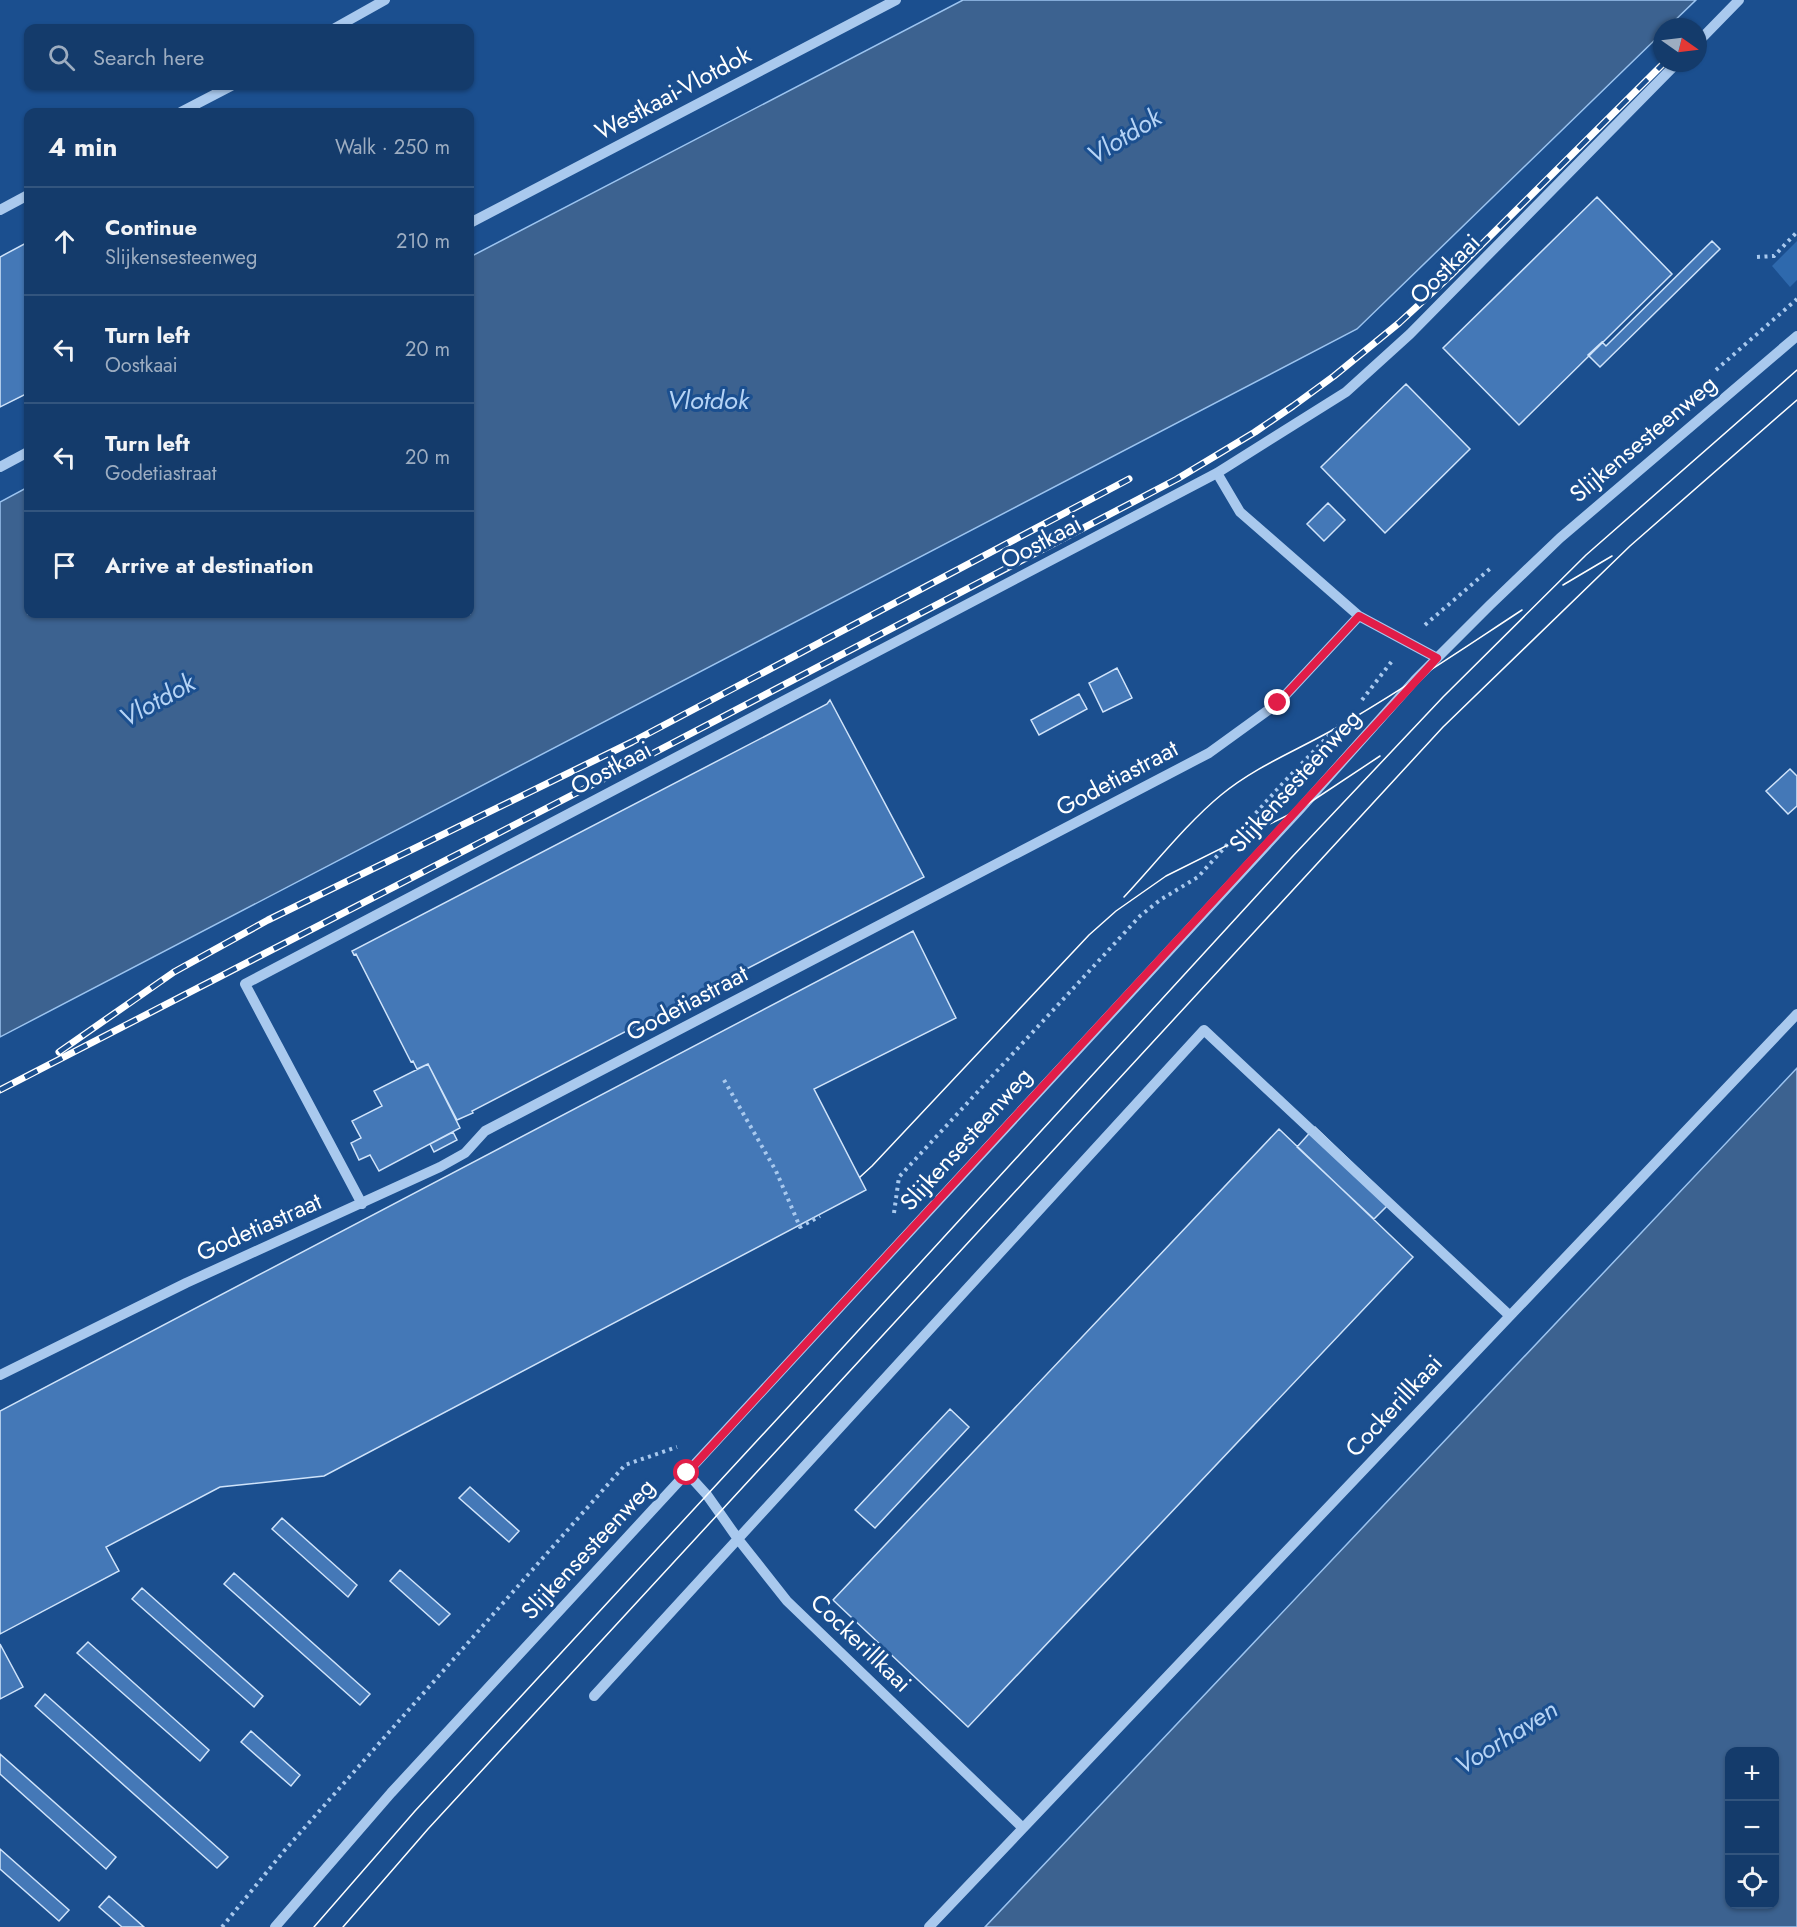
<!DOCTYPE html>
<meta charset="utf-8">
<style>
body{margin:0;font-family:Jost,sans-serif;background:#214673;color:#f1f3f6}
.controls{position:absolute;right:18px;bottom:18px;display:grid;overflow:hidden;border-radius:12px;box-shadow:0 2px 4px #0004}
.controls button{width:54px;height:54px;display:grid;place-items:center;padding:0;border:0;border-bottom:2px solid #33557e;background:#143b6b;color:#f1f3f6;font:30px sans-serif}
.compass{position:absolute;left:1653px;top:18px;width:54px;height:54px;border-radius:50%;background:#143b6b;box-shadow:0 2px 4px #0004;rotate:104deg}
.stop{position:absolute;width:18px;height:18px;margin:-14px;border:4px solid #e11d48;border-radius:50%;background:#fff}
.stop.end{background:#e11d48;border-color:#fff;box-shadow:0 2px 6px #0008}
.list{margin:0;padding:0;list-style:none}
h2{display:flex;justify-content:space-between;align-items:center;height:78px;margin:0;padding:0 24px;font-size:26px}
h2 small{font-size:20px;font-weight:400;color:#9dadc1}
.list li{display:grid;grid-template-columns:39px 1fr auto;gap:18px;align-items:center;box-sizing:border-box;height:108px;padding:0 24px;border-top:2px solid #33557e}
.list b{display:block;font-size:22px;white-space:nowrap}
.list p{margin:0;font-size:20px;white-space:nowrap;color:#9dadc1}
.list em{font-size:20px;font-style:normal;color:#9dadc1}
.icon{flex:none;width:33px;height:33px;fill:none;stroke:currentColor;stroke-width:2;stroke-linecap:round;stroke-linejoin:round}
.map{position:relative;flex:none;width:1797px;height:1927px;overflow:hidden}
.search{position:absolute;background:#143b6b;box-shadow:0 2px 4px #0004;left:24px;top:24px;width:450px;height:66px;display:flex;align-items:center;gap:15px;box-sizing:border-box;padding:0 21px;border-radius:12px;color:#9dadc1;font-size:22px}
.panel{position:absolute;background:#143b6b;box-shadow:0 2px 4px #0004;left:24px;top:108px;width:450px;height:510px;border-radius:12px}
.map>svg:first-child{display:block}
</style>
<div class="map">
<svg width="1797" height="1927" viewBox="0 0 1797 1927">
<rect width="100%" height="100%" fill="#1b4f8f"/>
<path fill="#2e69ad" d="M1797 241V280L1790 287 1772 266Z"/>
<path fill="#3c6290" stroke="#9cc4f0" stroke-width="1.5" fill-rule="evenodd" d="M963 0H1696L1668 27H1662V33L1357 329 0 1037V502L28 487V614H470V257Z
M1797 1068V1927H985ZM1730 1752H1774V1904H1730Z"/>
<path fill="#4478b7" stroke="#cfe3fa" stroke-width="1.5" d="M1597 197 1672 274 1519 425 1443 348Z
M1712 241 1720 249 1600 367 1588 355 1602 342 1606 346Z
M28 242V393L0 407V257Z
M1406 384 1470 449 1385 533 1321 467Z
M1328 503 1345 520 1324 541 1307 524Z
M1117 668 1132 698 1103 712 1089 683Z
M1079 694 1087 709 1039 735 1031 720Z
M830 700 924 877 472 1111 473 1113 457 1120 428 1064 417 1069 413 1061 411 1062 356 954 354 955 352 951 827 704Z
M1790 769 1797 776V806L1788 814 1766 791Z
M913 931 956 1018 814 1089 866 1190 324 1476 220 1487 106 1547 119 1571 0 1634V1411Z
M428 1064 460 1128 379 1171 370 1155 359 1160 351 1143 361 1138 352 1121 382 1106 374 1091Z
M1315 1127 1392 1201 1374 1219 1297 1147Z
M1279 1129 1413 1257 968 1727 833 1600Z
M453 1132 457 1140 434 1152 430 1144Z
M950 1409 969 1427 875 1528 855 1510Z
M470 1487 519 1531 509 1542 459 1498Z
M282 1518 357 1585 348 1597 272 1529Z
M400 1570 450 1614 439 1625 390 1581Z
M234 1573 370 1694 360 1705 224 1584Z
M142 1588 263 1696 254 1707 132 1599Z
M88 1642 209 1750 200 1761 77 1653Z
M0 1644 23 1687 0 1699Z
M45 1694 228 1857 217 1868 35 1706Z
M251 1731 300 1775 291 1786 241 1742Z
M0 1754 116 1857 106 1869 0 1774Z
M0 1849 69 1910 59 1921 0 1869Z
M109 1896 144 1927H122L99 1907Z"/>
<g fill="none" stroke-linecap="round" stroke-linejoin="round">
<path stroke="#a9c9ee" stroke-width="4" stroke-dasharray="3 4.5" stroke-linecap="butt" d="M1757 257 1774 256 1797 232
M1716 370 1797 299
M1425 625 1492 567
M1362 700 1392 661
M724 1080 776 1171 800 1227 820 1216
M894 1213 899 1177 1140 916 1160 900 1198 877 1283 783 1338 726
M222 1927 284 1851 625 1465 677 1447"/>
<path stroke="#a9c9ee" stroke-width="10" d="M335 28 385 0
M1698 42 1739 0
M181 112 231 86
M0 210 28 195
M470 223 896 0
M0 467 28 452
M1217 473 1240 512 1359 616 1437 658
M362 1204 245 984 1217 473 1346 392 1410 334 1677 63
M0 1375 186 1283 440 1167 465 1153 485 1131 1209 753 1278 703 1359 616
M687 1473 707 1495 738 1539 787 1601 1023 1828
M594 1696 1204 1030 1509 1315
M275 1927 391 1793 1300 809 1415 680 1490 605 1560 538 1797 336
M929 1927 1797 1014"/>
<path stroke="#fff" stroke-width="1.5" d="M1563 585 1612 556
M1124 897C1154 865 1187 823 1221 795 1256 766 1298 750 1338 727 1401 691 1461 650 1522 610
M860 1177 872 1166 1089 935 1116 911 1166 876 1300 809 1380 756
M314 1927 415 1811 791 1404 1292 857 1443 697 1586 555 1797 370
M343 1927 428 1829 1443 727 1630 546 1797 400"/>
<g stroke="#fff" stroke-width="7">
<path id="rail" d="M59 1052 174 972 268 920 632 742 1129 479
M0 1090 644 758 1177 479 1255 432 1293 406 1334 376 1399 323 1450 276 1664 63"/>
</g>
<use href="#rail" stroke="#1b4f8f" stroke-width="4.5" stroke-dasharray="14" stroke-linecap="butt"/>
</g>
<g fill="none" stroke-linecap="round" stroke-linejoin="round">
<path stroke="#e11d48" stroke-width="8" d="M687 1473 1437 658 1359 616 1278 703"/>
</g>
<g text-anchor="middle" stroke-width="6" stroke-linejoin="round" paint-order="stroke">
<g font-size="24" fill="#fff" stroke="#1b4f8f">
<text transform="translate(673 93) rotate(-28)" y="8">Westkaai-Vlotdok</text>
<text transform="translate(1445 269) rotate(-45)" y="8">Oostkaai</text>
<text transform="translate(1643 439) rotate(-40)" y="8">Slijkensesteenweg</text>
<text transform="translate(1041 542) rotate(-28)" y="8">Oostkaai</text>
<text transform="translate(611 768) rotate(-28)" y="8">Oostkaai</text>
<text transform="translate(1117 778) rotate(-28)" y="8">Godetiastraat</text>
<text transform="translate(1295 781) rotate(-48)" y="8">Slijkensesteenweg</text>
<text transform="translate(687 1003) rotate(-28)" y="8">Godetiastraat</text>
<text transform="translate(966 1139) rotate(-48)" y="8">Slijkensesteenweg</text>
<text transform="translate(259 1227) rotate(-24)" y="8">Godetiastraat</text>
<text transform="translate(1394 1406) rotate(-47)" y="8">Cockerillkaai</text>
<text transform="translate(588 1549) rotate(-47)" y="8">Slijkensesteenweg</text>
<text transform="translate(861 1643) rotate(44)" y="8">Cockerillkaai</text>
</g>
<g font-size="26" font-style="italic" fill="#b5d3f5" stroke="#1b4f8f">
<text transform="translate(1124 136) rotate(-32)" y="9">Vlotdok</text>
<text x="708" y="409">Vlotdok</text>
<text transform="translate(157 700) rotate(-29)" y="9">Vlotdok</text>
<text transform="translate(1506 1737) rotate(-32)" y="9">Voorhaven</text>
</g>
</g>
</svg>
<div class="controls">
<button>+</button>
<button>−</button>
<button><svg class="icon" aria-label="locate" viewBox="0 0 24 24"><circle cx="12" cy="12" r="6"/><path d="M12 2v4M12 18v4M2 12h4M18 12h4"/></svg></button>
</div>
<svg class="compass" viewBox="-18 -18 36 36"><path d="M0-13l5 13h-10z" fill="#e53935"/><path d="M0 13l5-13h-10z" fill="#9dadc1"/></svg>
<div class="stop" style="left:687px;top:1473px"></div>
<div class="stop end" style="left:1278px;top:703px"></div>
<div class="search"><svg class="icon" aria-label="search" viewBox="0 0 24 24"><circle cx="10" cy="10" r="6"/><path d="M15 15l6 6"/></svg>Search here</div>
<section class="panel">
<h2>4 min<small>Walk · 250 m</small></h2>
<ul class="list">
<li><svg class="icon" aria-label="ahead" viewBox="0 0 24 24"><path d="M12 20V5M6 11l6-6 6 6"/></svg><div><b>Continue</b><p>Slijkensesteenweg</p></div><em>210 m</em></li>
<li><svg class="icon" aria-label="left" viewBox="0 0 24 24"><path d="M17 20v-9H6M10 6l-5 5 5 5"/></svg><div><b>Turn left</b><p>Oostkaai</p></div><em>20 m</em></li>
<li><svg class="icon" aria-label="left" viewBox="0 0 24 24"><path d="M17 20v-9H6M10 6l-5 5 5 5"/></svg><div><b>Turn left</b><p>Godetiastraat</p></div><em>20 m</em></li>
<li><svg class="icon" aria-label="arrive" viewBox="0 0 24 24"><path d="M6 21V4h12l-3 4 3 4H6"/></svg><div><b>Arrive at destination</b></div></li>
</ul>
</section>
</div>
